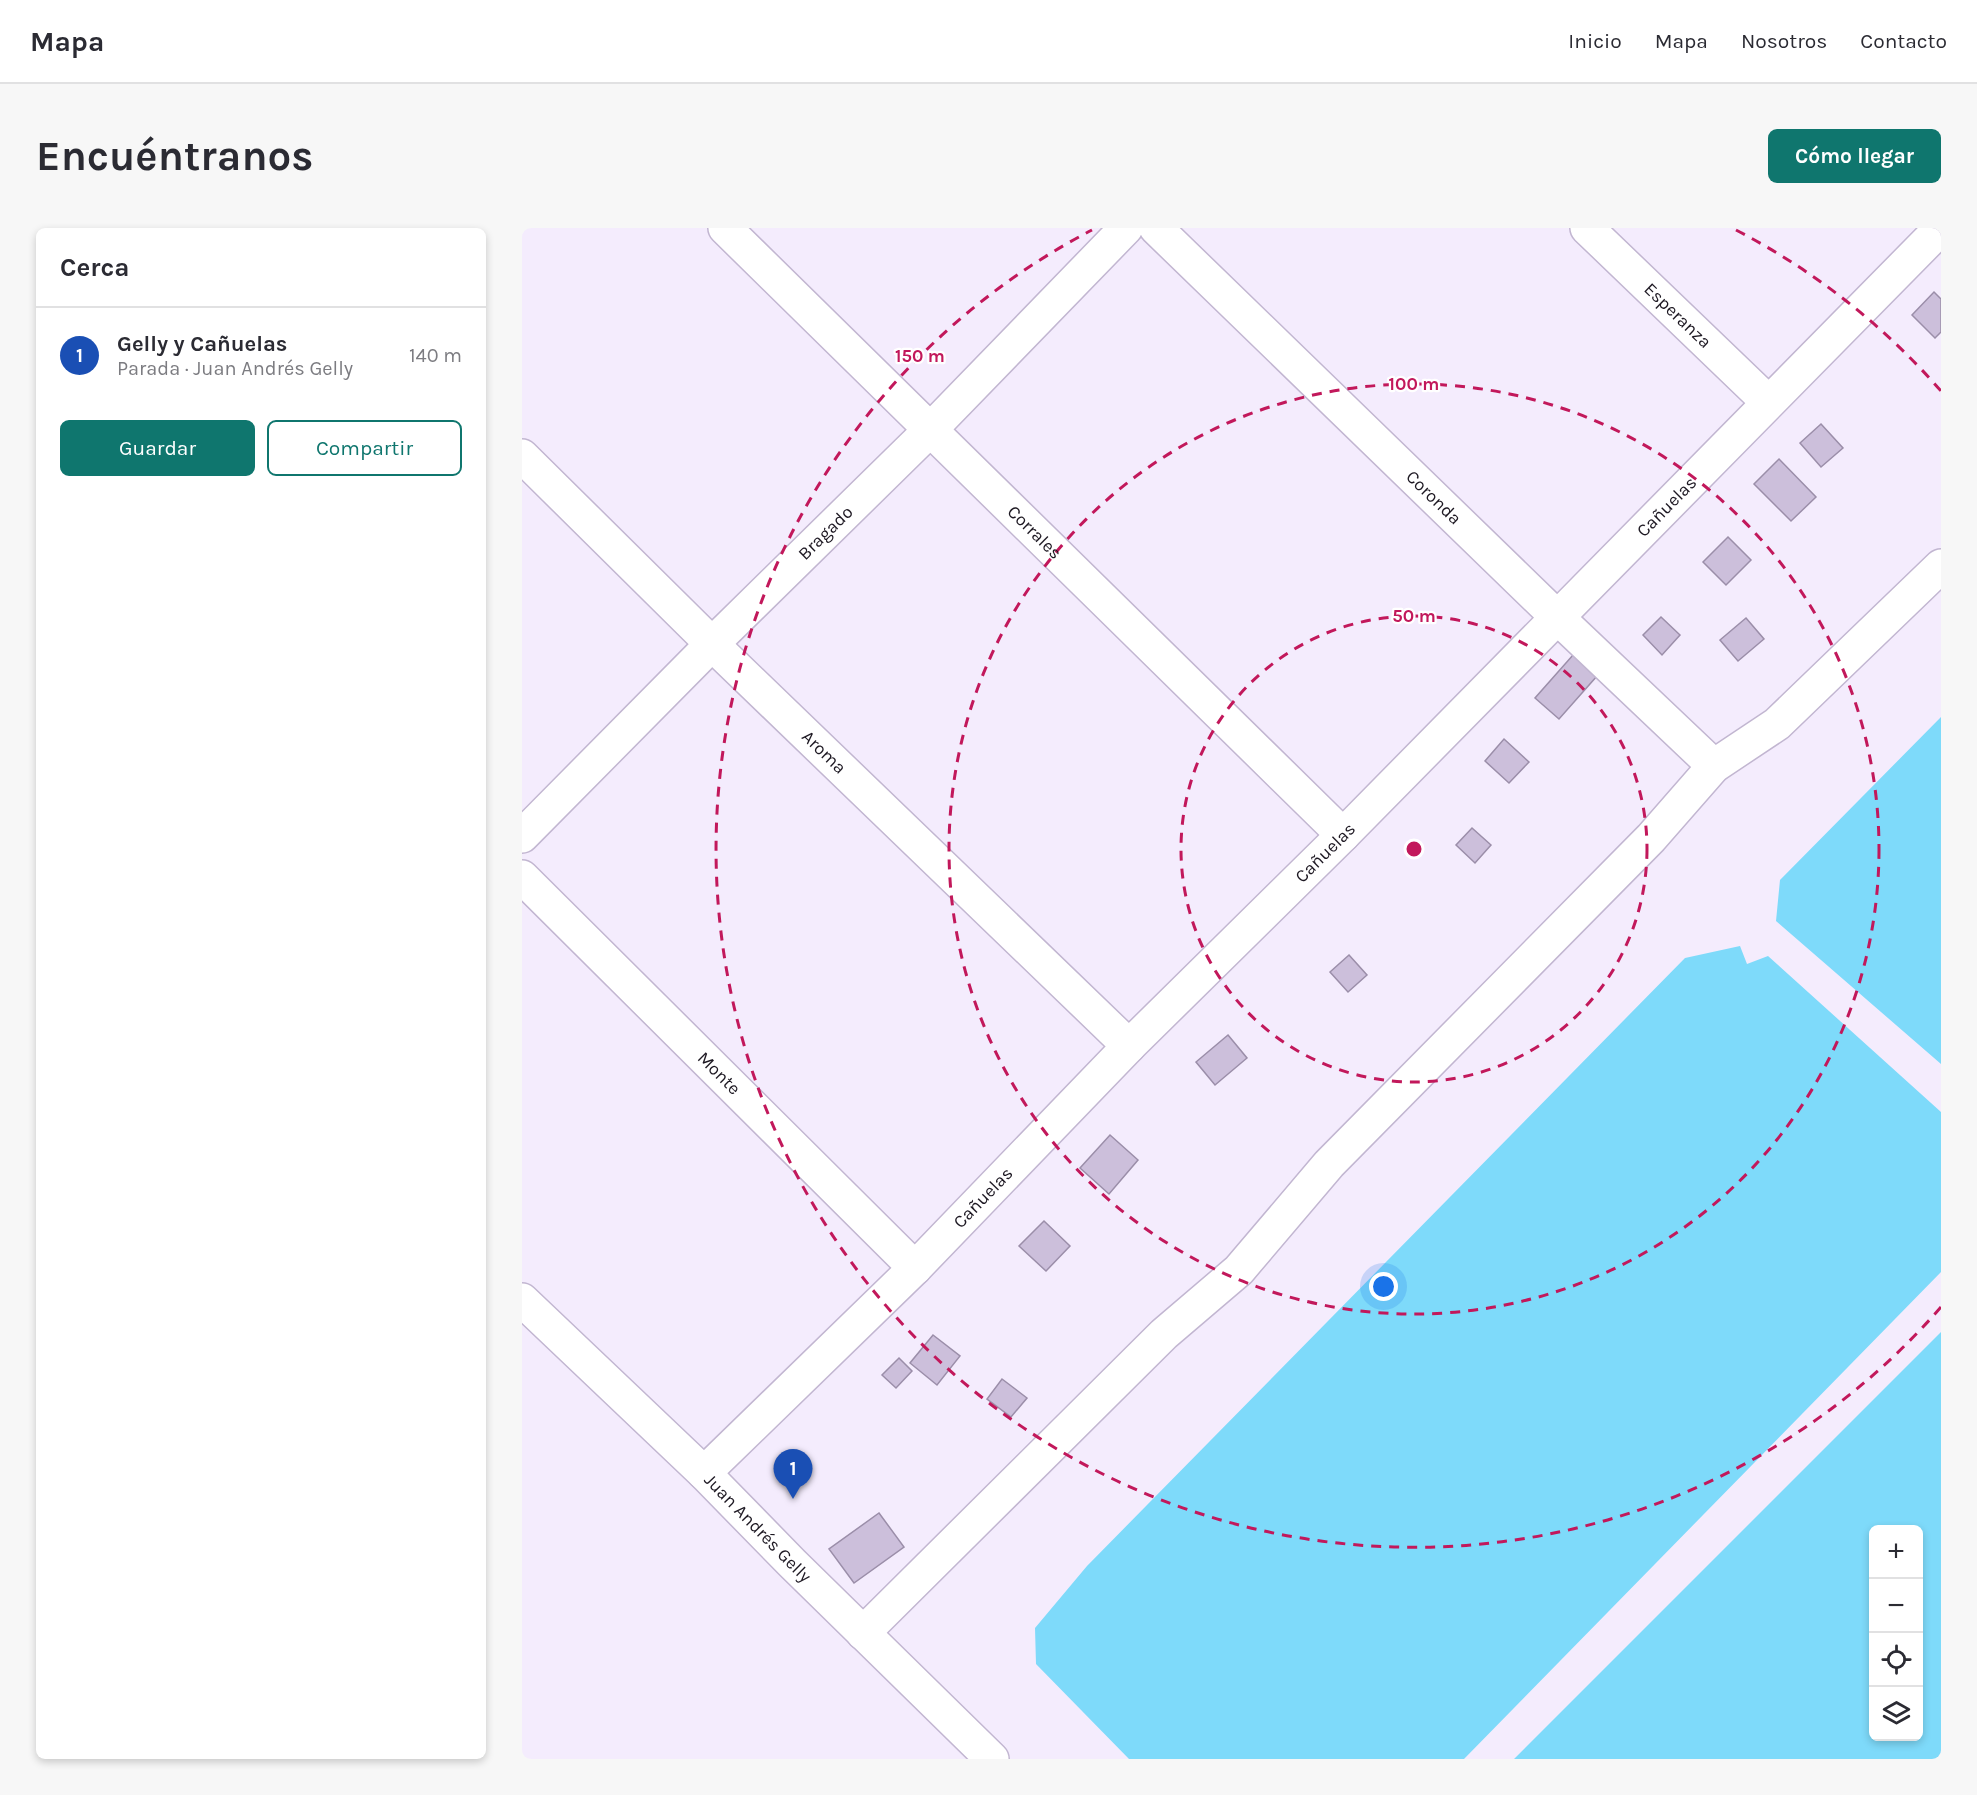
<!DOCTYPE html>
<html lang="es">
<meta charset="utf-8">
<style>
body{margin:0;font-family:Karla,sans-serif;background:#f7f7f7;color:#2b2b33}
.controls{position:absolute;right:18px;bottom:18px;display:grid;overflow:hidden;border-radius:9px;box-shadow:0 3px 9px #0003}
.controls button{width:54px;height:54px;display:grid;place-items:center;padding:0;border:0;border-bottom:2px solid #e1e1e2;background:#fff;color:#2b2b33;font:30px sans-serif}
.you{position:absolute;left:862px;top:1059px;width:21px;height:21px;margin:-15px;border:4px solid #fff;border-radius:50%;background:#1a73e8;box-shadow:0 0 0 9px #1a73e833}
.badge{display:grid;place-items:center;width:39px;height:39px;border-radius:50%;background:#0f766e;color:#fff;font-size:20px;font-weight:700}
.pin{position:absolute;translate:-50% -50px;filter:drop-shadow(0 2px 3px #0008)}
.pin::after{content:'';position:absolute;top:32px;width:21px;height:18px;background:inherit;clip-path:polygon(0 0,100% 0,50% 100%)}
.list{margin:0;padding:0;list-style:none}
h2{display:flex;justify-content:space-between;align-items:center;height:78px;margin:0;padding:0 24px;font-size:26px}
h2 small{font-size:20px;font-weight:400;color:#7c7c81}
.list li{display:grid;grid-template-columns:39px 1fr auto;gap:18px;align-items:center;box-sizing:border-box;height:96px;padding:0 24px;border-top:2px solid #e1e1e2}
.list b{display:block;font-size:22px;white-space:nowrap}
.list p{margin:0;font-size:20px;white-space:nowrap;color:#7c7c81}
.list em{font-size:20px;font-style:normal;color:#7c7c81}
.actions{display:flex;gap:12px;padding:18px 24px}
.actions a{flex:1;padding:14px 0;border:2px solid #0f766e;border-radius:9px;text-align:center;font-size:21px;color:#0f766e}
.actions .main{background:#0f766e;color:#fff}
.icon{flex:none;width:33px;height:33px;fill:none;stroke:currentColor;stroke-width:2;stroke-linecap:round;stroke-linejoin:round}
.map{position:relative;flex:none;width:1419px;height:1531px;overflow:hidden;border-radius:9px}
header{display:flex;align-items:center;gap:36px;box-sizing:border-box;height:84px;padding:0 30px;background:#fff;border-bottom:2px solid #e1e1e2}
header strong{font-size:28px}
nav{display:flex;gap:33px;margin-inline-start:auto;font-size:21px}
.intro{display:flex;align-items:center;justify-content:space-between;box-sizing:border-box;height:144px;padding:0 36px}
h1{margin:0;font-size:42px}
.button{padding:15px 27px;border-radius:9px;background:#0f766e;color:#fff;font-size:21px;font-weight:700}
main{display:flex;gap:36px;padding:0 36px}
aside{flex:1;background:#fff;border-radius:9px;box-shadow:0 3px 9px #0003}
.map>svg:first-child{display:block}
</style>
<header>
<strong>Mapa</strong>
<nav><a>Inicio</a><a>Mapa</a><a>Nosotros</a><a>Contacto</a></nav>
</header>
<div class="intro"><h1>Encuéntranos</h1><a class="button">Cómo llegar</a></div>
<main>
<aside>
<h2>Cerca<small></small></h2>
<ul class="list">
<li><span class="badge" style="background:#1a4fb4">1</span><div><b>Gelly y Cañuelas</b><p>Parada · Juan Andrés Gelly</p></div><em>140 m</em></li>
</ul>
<div class="actions"><a class="main">Guardar</a><a>Compartir</a></div>
</aside>
<div class="map">
<svg width="1419" height="1531" viewBox="0 0 1419 1531">
<rect width="100%" height="100%" fill="#f4ecfd"/>
<path fill="#7edafa" fill-rule="evenodd" d="M1419 489V836L1254 693 1258 652Z
M1218 718 1225 736 1246 728 1419 884V1044L942 1531H607L514 1436 513 1400 565 1338 1163 730Z
M1419 1104V1531H992ZM1352 1302H1396V1508H1352Z"/>
<path fill="#ccbfdb" stroke="#9b8ea9" stroke-width="1.5" d="M1412 64 1419 71V104L1413 110 1390 87Z
M1299 196 1321 220 1299 239 1278 215Z
M1257 231 1294 269 1269 293 1232 256Z
M1206 309 1229 332 1204 357 1181 334Z
M1139 389 1158 407 1140 427 1121 407Z
M1224 390 1242 411 1216 433 1198 412Z
M1051 427 1075 448 1037 491 1013 470Z
M982 511 1007 534 987 555 963 533Z
M950 600 969 617 953 635 934 617Z
M827 727 845 747 826 764 808 744Z
M706 807 725 830 693 857 674 834Z
M588 907 616 932 587 966 558 940Z
M522 993 548 1018 524 1043 497 1018Z
M411 1107 438 1128 415 1157 388 1135Z
M377 1130 390 1143 374 1160 360 1147Z
M480 1151 505 1170 489 1189 465 1171Z
M357 1285 382 1319 332 1355 307 1321Z"/>
<g fill="none" stroke-linecap="round" stroke-linejoin="round">
<g stroke="#c2b6d1" stroke-width="36">
<g id="street">
<path id="s1" d="M203 0 821 607"/>
<path id="s2" d="M634 0 1035 389 1192 538"/>
<path id="s3" d="M1065 0 1246 174"/>
<path id="s4" d="M0 228 190 416 607 818"/>
<path id="s5" d="M0 608 190 416 409 201 604 0"/>
<path id="s6" d="M0 649 393 1040"/>
<path id="s7" d="M0 1072 182 1245 270 1335 470 1531"/>
<path id="s8" d="M182 1245 393 1040 607 818 821 607 1419 0"/>
<path d="M341 1405 642 1106 717 1042 807 936 1129 610 1192 538 1255 496 1419 338"/>
</g>
</g>
<use href="#street" stroke="#fff" stroke-width="33"/>
</g>
<g fill="none" stroke="#c2185b" stroke-width="3" stroke-dasharray="10 8">
<circle cx="892" cy="621" r="233"/>
<circle cx="892" cy="621" r="465"/>
<path d="M1419 1079A698 698 0 1 1 570 2M1214 2A698 698 0 0 1 1419 163"/>
</g>
<g text-anchor="middle" stroke-width="4.5" stroke-linejoin="round" paint-order="stroke">
<g font-size="18" fill="#1d1822" stroke="#fff">
<text dy="6" stroke="none"><textPath href="#s3" startOffset="126">Esperanza</textPath></text>
<text dy="6" stroke="none"><textPath href="#s2" startOffset="387">Coronda</textPath></text>
<text dy="6" stroke="none"><textPath href="#s8" startOffset="1364">Cañuelas</textPath></text>
<text dy="6" stroke="none"><textPath href="#s1" startOffset="434">Corrales</textPath></text>
<text dy="6" stroke="none"><textPath href="#s5" startOffset="429">Bragado</textPath></text>
<text dy="6" stroke="none"><textPath href="#s4" startOffset="423">Aroma</textPath></text>
<text dy="6" stroke="none"><textPath href="#s8" startOffset="878">Cañuelas</textPath></text>
<text dy="6" stroke="none"><textPath href="#s6" startOffset="278">Monte</textPath></text>
<text dy="6" stroke="none"><textPath href="#s8" startOffset="392">Cañuelas</textPath></text>
<text dy="6" stroke="none"><textPath href="#s7" startOffset="328">Juan Andrés Gelly</textPath></text>
</g>
</g>
<circle cx="892" cy="621" r="9" fill="#c2185b" stroke="#fff" stroke-width="3"/>
<g font-size="18" text-anchor="middle" font-weight="bold" fill="#c2185b" stroke="#fff" stroke-width="4.5" stroke-linejoin="round" paint-order="stroke">
<text x="398" y="134">150 m</text>
<text x="892" y="162">100 m</text>
<text x="892" y="394">50 m</text>
</g>
</svg>
<div class="controls">
<button>+</button>
<button>−</button>
<button><svg class="icon" aria-label="locate" viewBox="0 0 24 24"><circle cx="12" cy="12" r="6"/><path d="M12 2v4M12 18v4M2 12h4M18 12h4"/></svg></button>
<button><svg class="icon" aria-label="layers" viewBox="0 0 24 24"><path d="M12 4l9 5-9 5-9-5zM3 14l9 5 9-5"/></svg></button>
</div>
<div class="you"></div>
<div class="pin badge" style="left:271px;top:1271px;background:#1a4fb4">1</div>
</div>
</main>
